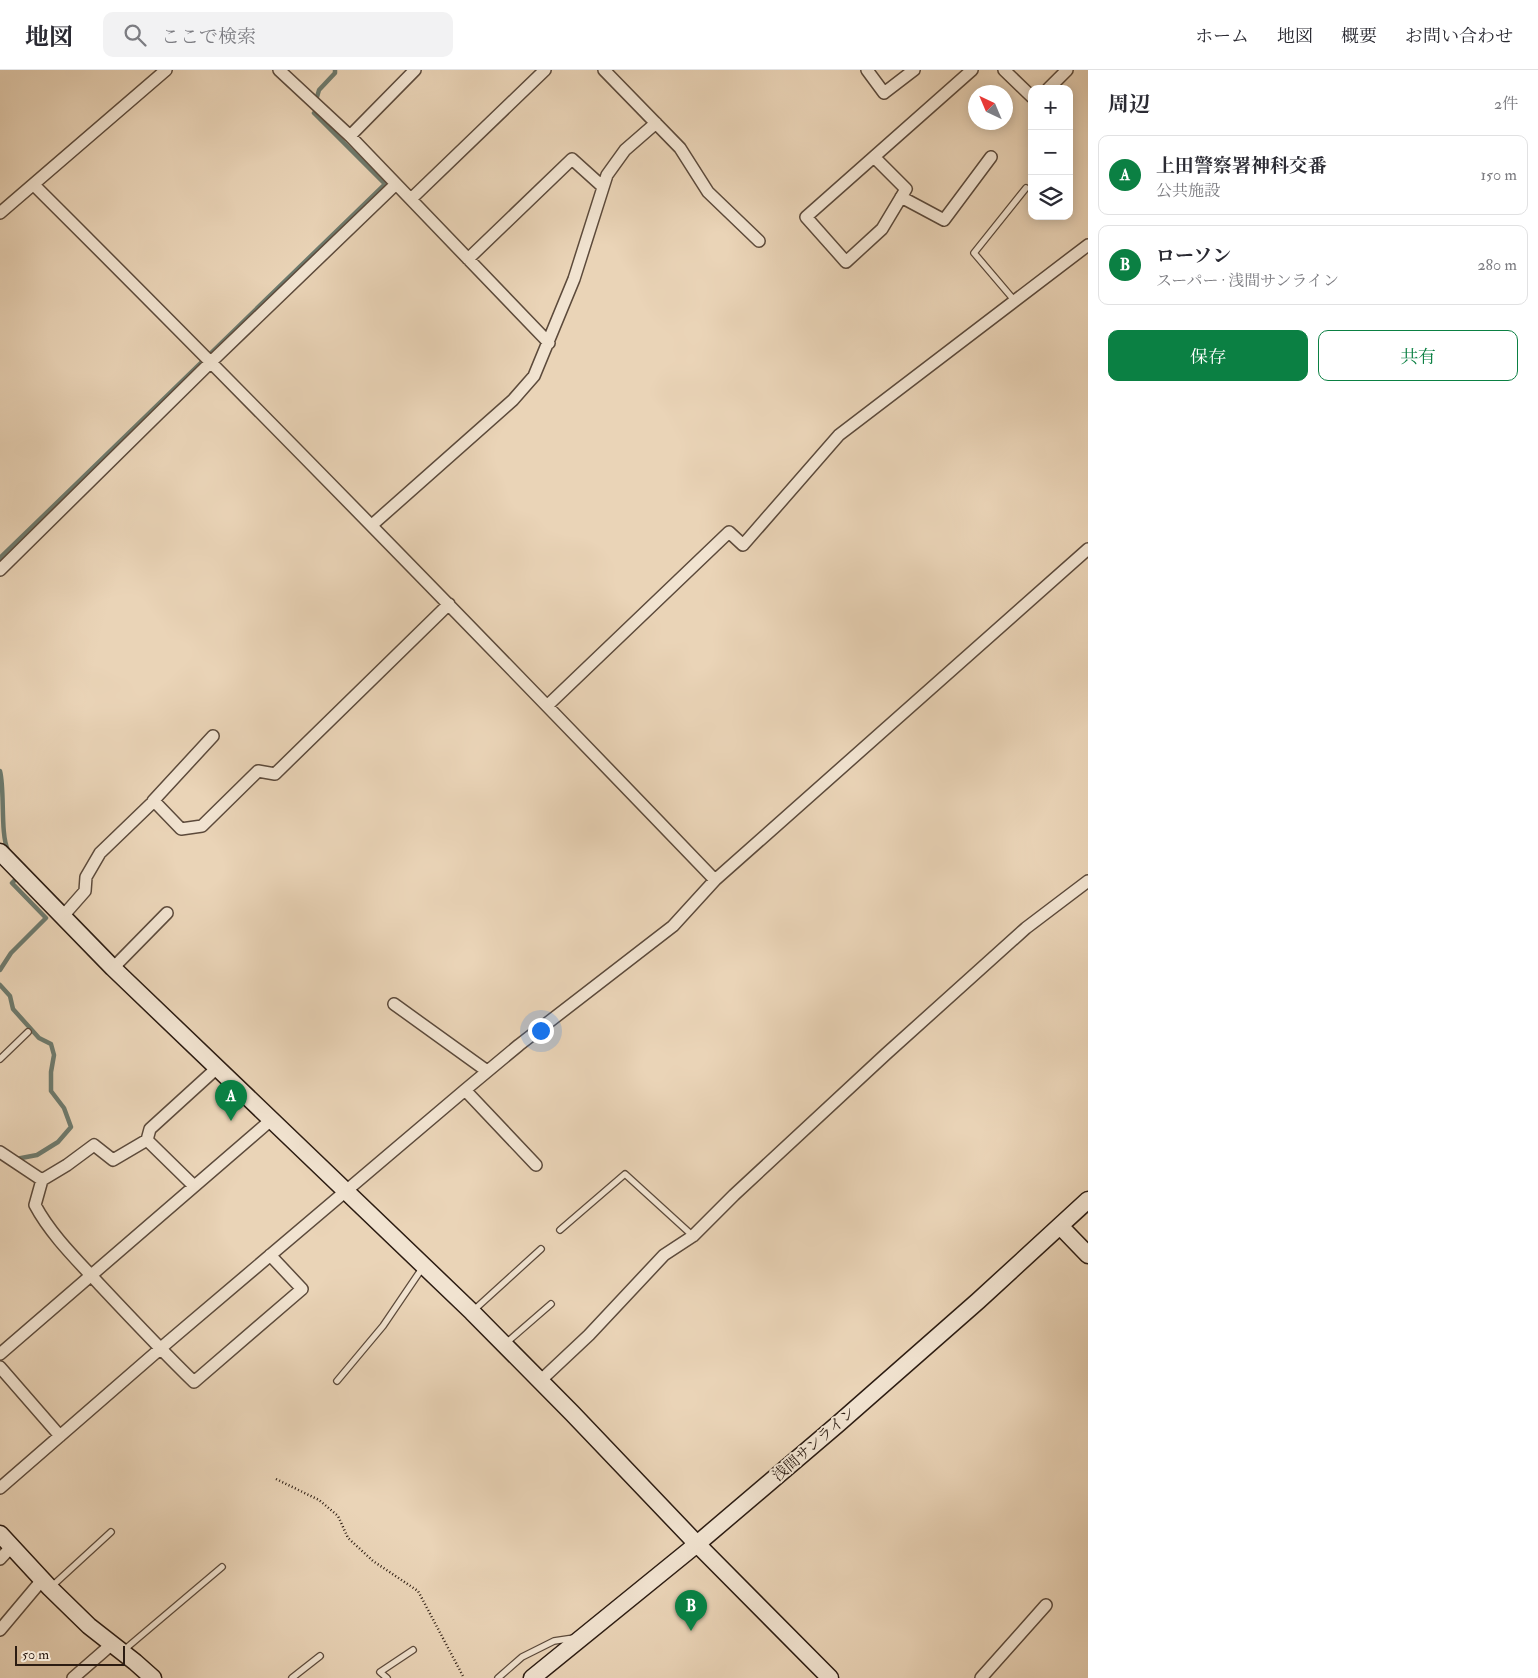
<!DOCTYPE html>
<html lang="ja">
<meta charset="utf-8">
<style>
body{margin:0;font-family:"IM FELL Double Pica","Noto Serif JP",serif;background:#f2f2f3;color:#2b2b33}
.controls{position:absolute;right:15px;top:15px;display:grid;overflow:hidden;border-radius:10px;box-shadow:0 2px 12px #0003}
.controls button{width:45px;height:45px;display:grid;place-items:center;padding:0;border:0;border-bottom:1px solid #e1e1e2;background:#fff;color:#2b2b33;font:25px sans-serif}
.compass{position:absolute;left:968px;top:15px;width:45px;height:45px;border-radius:50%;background:#fff;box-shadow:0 2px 12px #0003;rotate:316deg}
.scale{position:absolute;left:15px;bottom:12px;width:110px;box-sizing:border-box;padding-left:5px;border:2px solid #2c1c12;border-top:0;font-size:14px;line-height:18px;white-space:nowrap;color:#2c1c12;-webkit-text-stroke:4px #f1e3d0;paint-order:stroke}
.you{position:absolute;left:540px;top:960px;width:18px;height:18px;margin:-12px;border:4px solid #fff;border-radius:50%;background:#1a73e8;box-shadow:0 0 0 8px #1a73e833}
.badge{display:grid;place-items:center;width:32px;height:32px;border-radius:50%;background:#0b8043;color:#fff;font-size:16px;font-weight:700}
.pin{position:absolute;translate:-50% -41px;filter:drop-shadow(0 1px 2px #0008)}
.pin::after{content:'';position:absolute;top:26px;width:18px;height:15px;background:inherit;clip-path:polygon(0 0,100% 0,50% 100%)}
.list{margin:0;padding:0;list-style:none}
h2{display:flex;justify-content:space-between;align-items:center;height:65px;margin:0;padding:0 20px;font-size:21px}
h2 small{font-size:16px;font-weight:400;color:#7c7c81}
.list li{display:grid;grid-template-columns:32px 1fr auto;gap:15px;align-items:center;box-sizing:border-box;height:80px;margin:0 10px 10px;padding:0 10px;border:1px solid #e1e1e2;border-radius:10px}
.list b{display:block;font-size:19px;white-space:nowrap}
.list p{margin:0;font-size:16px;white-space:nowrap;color:#7c7c81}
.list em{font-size:16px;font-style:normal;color:#7c7c81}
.actions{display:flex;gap:10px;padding:15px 20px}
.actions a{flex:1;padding:11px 0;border:1px solid #0b8043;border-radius:10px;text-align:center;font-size:18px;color:#0b8043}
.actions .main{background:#0b8043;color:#fff}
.icon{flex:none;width:28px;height:28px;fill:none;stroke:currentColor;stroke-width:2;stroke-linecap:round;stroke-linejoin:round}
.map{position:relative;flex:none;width:1088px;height:1608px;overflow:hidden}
header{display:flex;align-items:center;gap:30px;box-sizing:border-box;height:70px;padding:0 25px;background:#fff;border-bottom:1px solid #e1e1e2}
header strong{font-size:24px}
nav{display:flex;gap:28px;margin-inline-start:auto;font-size:18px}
.search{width:350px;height:45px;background:#f2f2f3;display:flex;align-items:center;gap:12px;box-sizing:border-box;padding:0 18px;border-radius:10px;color:#7c7c81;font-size:19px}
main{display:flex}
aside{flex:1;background:#fff}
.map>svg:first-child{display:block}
</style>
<header>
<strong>地図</strong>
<div class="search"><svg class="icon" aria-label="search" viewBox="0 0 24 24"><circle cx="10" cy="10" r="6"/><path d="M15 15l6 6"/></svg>ここで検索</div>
<nav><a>ホーム</a><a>地図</a><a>概要</a><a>お問い合わせ</a></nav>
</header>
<main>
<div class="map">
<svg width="1088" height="1608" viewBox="0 0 1088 1608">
<rect width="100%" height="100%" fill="#ead4b7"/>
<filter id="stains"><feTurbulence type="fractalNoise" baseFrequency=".004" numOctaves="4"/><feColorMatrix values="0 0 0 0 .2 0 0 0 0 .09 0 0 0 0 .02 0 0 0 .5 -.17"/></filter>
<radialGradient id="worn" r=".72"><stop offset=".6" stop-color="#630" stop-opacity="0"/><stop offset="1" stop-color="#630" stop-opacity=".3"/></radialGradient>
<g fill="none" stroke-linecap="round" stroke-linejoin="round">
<path stroke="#6d7a6d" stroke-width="4.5" d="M317 27 319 20 335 3V0
M0 488 385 114 314 43
M0 701C5 720 0 765 8 780
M0 900 11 883 46 848 12 813 18 807
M0 915 10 926 13 939 39 968 51 974 54 985 51 1002V1021L64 1038 71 1057 58 1072 37 1085 16 1089"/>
<g stroke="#5c4a3b" stroke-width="8">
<path id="lane" d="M1014 230 974 183 1026 118
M0 989 28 962
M560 1160 625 1104 693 1166
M474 1240 541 1179
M506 1273 551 1234
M337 1311 383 1256 423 1197
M50 1518 111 1462
M124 1580 222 1497
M292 1608 320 1586
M387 1608 380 1602 413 1580
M498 1608 522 1587 554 1571 574 1568"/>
</g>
<g stroke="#5c4a3b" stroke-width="14">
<path id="street" d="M279 0 350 66 549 273
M604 0 680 78 708 122 759 171
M867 0 884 23 914 0
M1004 0 1032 27
M1048 19 1067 0
M350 66 415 0
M874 87 906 119 882 159 846 192 806 147 972 0
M34 115C264 344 490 576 715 810
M901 127 944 150 991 87
M411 129 545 0
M0 143 166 0
M468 189 572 89 603 117
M372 455 513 330 534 306 574 209 607 105 625 80 656 53
M0 500 212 291 396 114
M547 636 729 462 743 475 839 365 1088 175
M153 731 213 666
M63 846 85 821 86 807 100 783 154 731 181 759 202 756 258 701 275 704 449 534
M113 898 167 843
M394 934 487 1001
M465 1020 536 1095
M147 1070 150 1059 217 998
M0 1082 42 1110
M194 1116 147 1070 113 1090 94 1075 67 1095 42 1110 35 1135C51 1165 77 1190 100 1215 131 1248 162 1281 194 1312L302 1219 270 1185
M0 1284 271 1050
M0 1297 60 1366
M540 1311 589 1265 664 1185 693 1166 734 1125 886 984 1026 858 1088 811
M0 1418 168 1272 465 1020 519 975 673 856 715 810 1088 479
M0 1489 12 1476
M0 1560 42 1510
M73 1608 112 1574
M981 1608 1046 1535"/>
</g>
<g stroke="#2c1c12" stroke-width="19">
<path id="secondary" d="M0 782 113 898 472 1242 572 1343 697 1474 830 1608
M1060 1156 1088 1185
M0 1464 50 1518 89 1556 135 1592 153 1608
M532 1608 697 1474 838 1354 978 1231 1088 1130"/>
</g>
<path stroke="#2c1c12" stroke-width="2.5" stroke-dasharray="1 2.5" stroke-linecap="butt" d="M276 1409 319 1430 338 1446 348 1468 373 1491 418 1521 464 1608"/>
<use href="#lane" stroke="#f1e3d0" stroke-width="5.5"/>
<use href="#street" stroke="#f1e3d0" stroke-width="11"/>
<use href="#secondary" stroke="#f1e3d0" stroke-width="16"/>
</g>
<g text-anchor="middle" stroke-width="4" stroke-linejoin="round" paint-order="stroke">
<g font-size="15" fill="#2c1c12" stroke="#f1e3d0">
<text transform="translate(814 1374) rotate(-41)" y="5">浅間サンライン</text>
</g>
</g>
<rect width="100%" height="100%" filter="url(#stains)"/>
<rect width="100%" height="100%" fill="url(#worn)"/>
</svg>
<div class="controls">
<button>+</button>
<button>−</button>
<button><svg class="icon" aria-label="layers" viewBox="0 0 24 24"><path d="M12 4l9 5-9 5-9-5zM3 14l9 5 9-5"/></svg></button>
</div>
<svg class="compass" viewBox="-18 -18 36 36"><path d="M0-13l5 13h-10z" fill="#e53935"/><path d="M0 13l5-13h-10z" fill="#7c7c81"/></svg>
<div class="scale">50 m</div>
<div class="you"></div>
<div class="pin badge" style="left:231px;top:1051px">A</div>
<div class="pin badge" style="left:691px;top:1561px">B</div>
</div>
<aside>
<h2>周辺<small>2件</small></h2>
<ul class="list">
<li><span class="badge">A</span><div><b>上田警察署神科交番</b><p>公共施設</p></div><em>150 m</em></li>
<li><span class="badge">B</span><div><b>ローソン</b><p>スーパー · 浅間サンライン</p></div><em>280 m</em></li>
</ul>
<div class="actions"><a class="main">保存</a><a>共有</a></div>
</aside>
</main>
